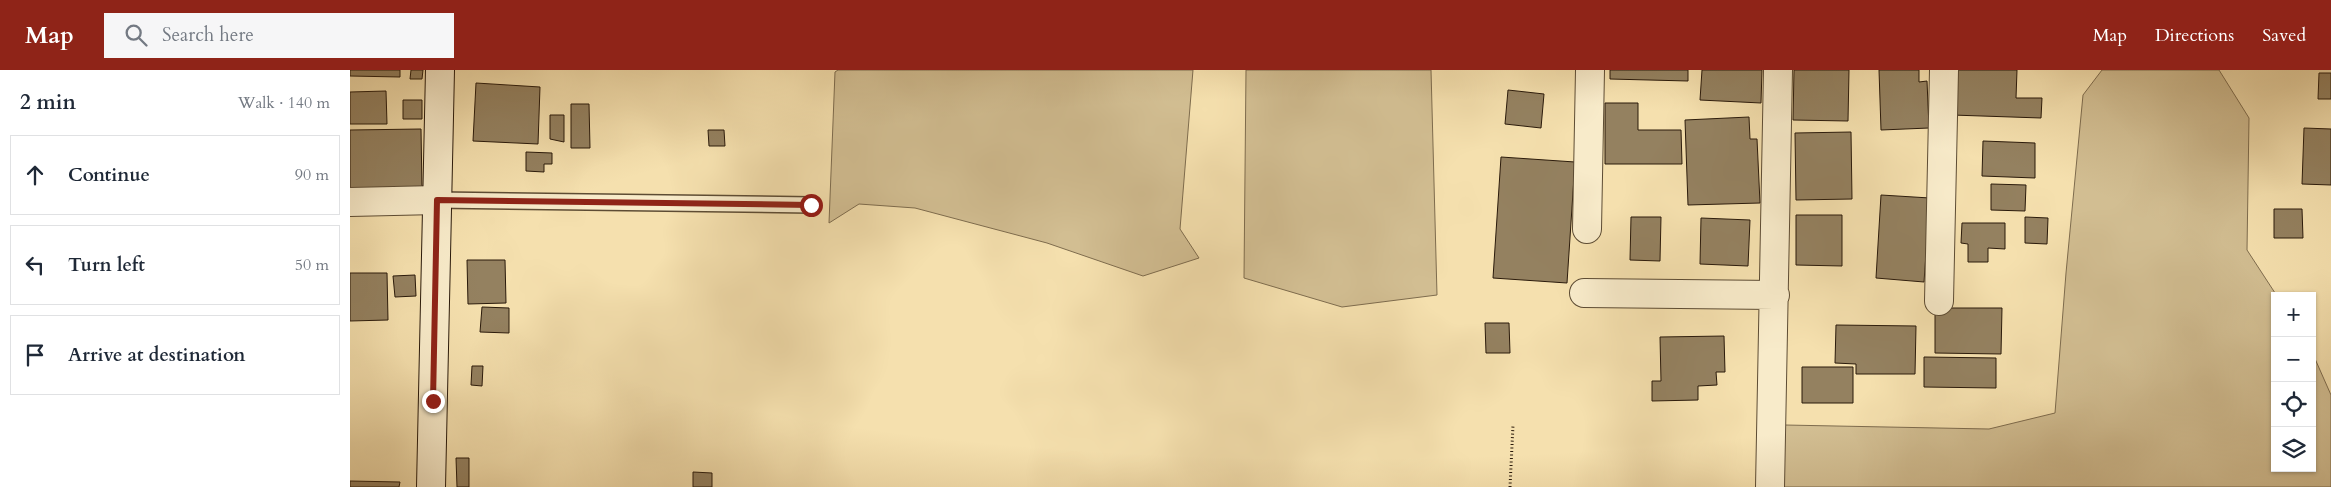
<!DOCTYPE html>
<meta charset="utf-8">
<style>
body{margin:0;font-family:Cardo,serif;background:#f6f6f7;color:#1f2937}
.controls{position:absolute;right:15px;bottom:15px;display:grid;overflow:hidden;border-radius:0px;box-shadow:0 1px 4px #0004}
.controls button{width:45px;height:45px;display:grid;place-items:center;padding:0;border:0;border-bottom:1px solid #e0e1e3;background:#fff;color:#1f2937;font:25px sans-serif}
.stop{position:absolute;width:15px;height:15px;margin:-11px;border:4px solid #8f2418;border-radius:50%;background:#fff}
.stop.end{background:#8f2418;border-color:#fff;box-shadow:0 1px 5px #0008}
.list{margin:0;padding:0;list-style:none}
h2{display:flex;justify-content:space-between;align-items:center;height:65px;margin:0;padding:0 20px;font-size:21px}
h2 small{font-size:16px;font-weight:400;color:#747a83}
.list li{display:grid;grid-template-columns:32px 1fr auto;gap:15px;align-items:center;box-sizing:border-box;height:80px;margin:0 10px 10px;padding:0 10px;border:1px solid #e0e1e3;border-radius:0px}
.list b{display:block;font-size:19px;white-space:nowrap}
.list em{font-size:16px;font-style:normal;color:#747a83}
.icon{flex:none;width:28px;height:28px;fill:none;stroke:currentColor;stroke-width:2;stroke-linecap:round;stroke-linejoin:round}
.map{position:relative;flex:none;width:1981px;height:417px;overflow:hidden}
header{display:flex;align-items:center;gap:30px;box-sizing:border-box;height:70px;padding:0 25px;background:#8f2418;color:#fff}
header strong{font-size:24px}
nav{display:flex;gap:28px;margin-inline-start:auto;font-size:18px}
.search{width:350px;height:45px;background:#f6f6f7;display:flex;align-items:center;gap:12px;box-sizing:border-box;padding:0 18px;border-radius:0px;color:#747a83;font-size:19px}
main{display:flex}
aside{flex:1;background:#fff}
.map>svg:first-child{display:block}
</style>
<header>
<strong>Map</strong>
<div class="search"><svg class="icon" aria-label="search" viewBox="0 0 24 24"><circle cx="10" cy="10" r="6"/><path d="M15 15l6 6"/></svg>Search here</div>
<nav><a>Map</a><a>Directions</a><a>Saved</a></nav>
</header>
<main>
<aside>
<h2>2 min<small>Walk · 140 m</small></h2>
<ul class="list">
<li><svg class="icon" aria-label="ahead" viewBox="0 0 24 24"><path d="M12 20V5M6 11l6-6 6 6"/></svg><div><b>Continue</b></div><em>90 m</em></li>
<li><svg class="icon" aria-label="left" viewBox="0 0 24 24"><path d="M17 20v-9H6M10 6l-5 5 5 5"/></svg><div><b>Turn left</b></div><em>50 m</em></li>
<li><svg class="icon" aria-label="arrive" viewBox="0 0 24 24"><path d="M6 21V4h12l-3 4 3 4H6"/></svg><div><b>Arrive at destination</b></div></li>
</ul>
</aside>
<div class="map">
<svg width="1981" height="417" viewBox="0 0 1981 417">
<rect width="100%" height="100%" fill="#f5e0ae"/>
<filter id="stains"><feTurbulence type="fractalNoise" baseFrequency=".004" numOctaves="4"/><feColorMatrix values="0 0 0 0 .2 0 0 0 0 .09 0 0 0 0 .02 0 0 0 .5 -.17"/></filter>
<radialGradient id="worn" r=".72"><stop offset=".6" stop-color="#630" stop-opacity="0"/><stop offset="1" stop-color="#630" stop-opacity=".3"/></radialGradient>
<path fill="#d2be92" stroke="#7e6c4e" d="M488 0H843L830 159 849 188 793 206 697 173 565 138 509 134 479 153 485 2Z
M896 0H1081L1087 225 992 237 894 208Z
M1752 0H1869L1899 48 1897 180 1927 226H1925V398H1962V282L1981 325V417H1432L1435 355 1639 359 1705 343 1716 203 1733 25Z"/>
<path fill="#948160" stroke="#2a1a0b" d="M0 0H50V7L0 6Z
M61 0H73L72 9H60Z
M1260 0H1338V11L1260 9Z
M1352 0H1412L1411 33 1350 30Z
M1444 0H1499L1498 51 1443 50Z
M1529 0H1569V12L1577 11 1579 58 1531 60Z
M1603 0H1667L1666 28H1692L1691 48 1602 45Z
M1969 3H1981V29H1968Z
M126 13 190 17 188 74 123 71Z
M1158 20 1194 24 1191 58 1155 54Z
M36 21 37 54H0V22Z
M53 30H72V49H53Z
M1255 33H1288V60H1331L1332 94H1255Z
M221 34H239L240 78H221Z
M200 45H214V72L200 69Z
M1399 47 1400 69H1407L1410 133 1338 135 1335 50Z
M1954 58 1981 59V115L1952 114Z
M71 59 72 119 0 120V60Z
M358 60H374L375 76H359Z
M1501 62 1502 129 1446 130 1445 63Z
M1633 71 1685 73V108L1632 106Z
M176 82 202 83V94H194V102L176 101Z
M1151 87 1225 92 1217 213 1143 208Z
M1641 114 1676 115 1675 141 1641 140Z
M1531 125 1580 128 1574 212 1526 208Z
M1924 139H1952L1953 168H1924Z
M1446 145H1492V196L1446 195Z
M1281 147H1311L1310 191 1280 190Z
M1675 147 1698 148 1697 174 1675 173Z
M1351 148 1400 150 1398 196 1350 194Z
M1612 153H1655V179L1638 178V192H1618V174L1611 173Z
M117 190H155L156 233 118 234Z
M0 203H37L38 250 0 251Z
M65 205 66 226 45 227 43 206Z
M132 237 159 238V263L130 262Z
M1585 238H1652L1651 284 1585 283Z
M1135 253H1159L1160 283H1136Z
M1486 255 1566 256 1565 304H1506V294L1485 293Z
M1374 266 1375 302H1366L1367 315 1348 316V330L1302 331V311H1311L1310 267Z
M1574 287 1646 288V318L1574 317Z
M122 296H133L132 316 121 315Z
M1452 297H1503V333H1452Z
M106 388H119V417H107Z
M343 402 362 403V417H343Z
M0 411 50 412 49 417H0Z"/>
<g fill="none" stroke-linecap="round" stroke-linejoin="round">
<g stroke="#5d4c34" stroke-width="18">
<path id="service" d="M87 130 461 135"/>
</g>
<g stroke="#5d4c34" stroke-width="30">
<path id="minor" d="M0 132 87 130
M1237 159 1240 0
M1234 223 1425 225
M1589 231 1594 0
M1420 417 1428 0"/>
</g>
<g stroke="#2a1a0b" stroke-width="30">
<path id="secondary" d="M81 417 90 0"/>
</g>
<path stroke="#2a1a0b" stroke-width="3" stroke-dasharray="1 2.5" stroke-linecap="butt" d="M1160 417 1163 355"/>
<use href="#service" stroke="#f8ebca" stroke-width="15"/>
<use href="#minor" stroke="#f8ebca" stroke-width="28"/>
<use href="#secondary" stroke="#f8ebca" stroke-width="28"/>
</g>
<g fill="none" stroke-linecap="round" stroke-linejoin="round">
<path stroke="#8f2418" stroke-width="6" d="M83 331 87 130 461 135"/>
</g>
<rect width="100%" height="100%" filter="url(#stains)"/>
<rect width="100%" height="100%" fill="url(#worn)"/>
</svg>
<div class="controls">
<button>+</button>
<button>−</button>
<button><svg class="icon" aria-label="locate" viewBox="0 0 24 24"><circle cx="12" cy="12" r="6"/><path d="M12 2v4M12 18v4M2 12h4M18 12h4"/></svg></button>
<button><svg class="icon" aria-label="layers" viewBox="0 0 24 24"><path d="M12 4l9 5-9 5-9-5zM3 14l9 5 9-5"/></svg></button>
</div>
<div class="stop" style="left:461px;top:135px"></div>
<div class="stop end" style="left:83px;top:331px"></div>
</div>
</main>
